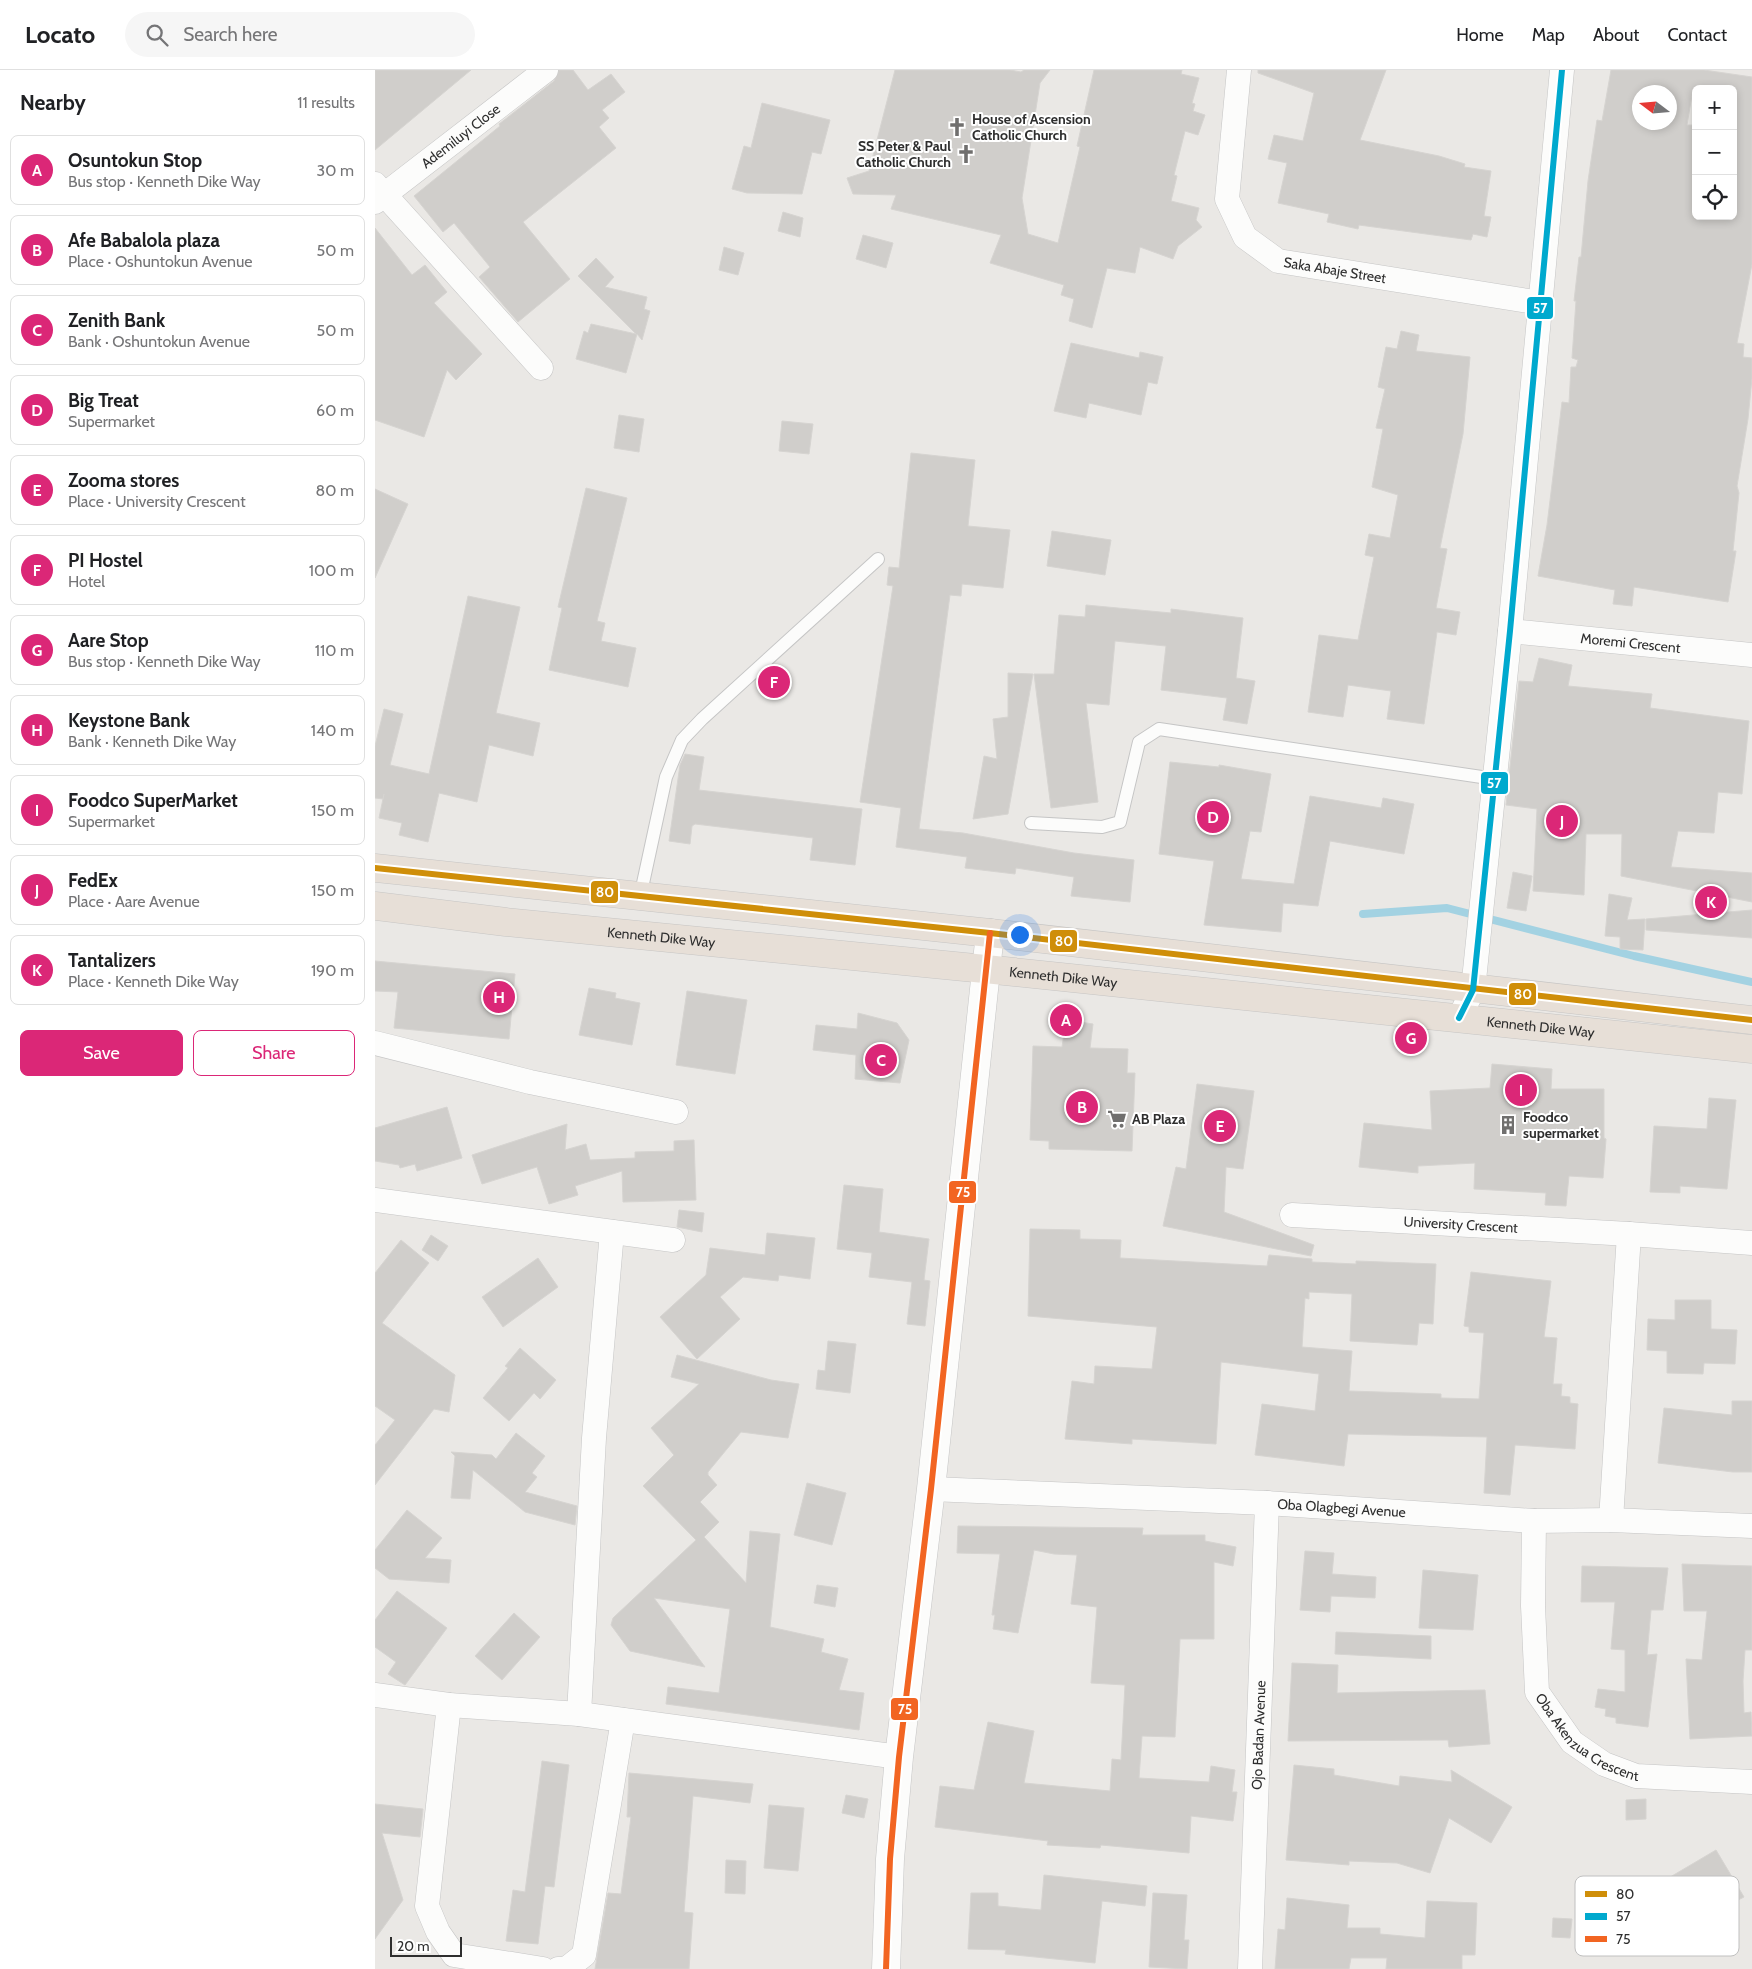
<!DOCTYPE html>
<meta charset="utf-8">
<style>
body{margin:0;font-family:Cabin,sans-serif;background:#f6f6f6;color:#202124}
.controls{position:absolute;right:15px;top:15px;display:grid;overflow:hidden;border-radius:8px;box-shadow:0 2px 8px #0003}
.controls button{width:45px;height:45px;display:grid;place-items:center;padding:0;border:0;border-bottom:1px solid #e0e0e0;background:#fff;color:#202124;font:25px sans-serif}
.compass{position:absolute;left:1257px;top:15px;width:45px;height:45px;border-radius:50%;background:#fff;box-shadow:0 2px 8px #0003;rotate:286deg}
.scale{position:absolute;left:15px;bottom:12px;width:72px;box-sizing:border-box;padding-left:5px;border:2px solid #2e2e2e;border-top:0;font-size:14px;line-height:18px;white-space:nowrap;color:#2e2e2e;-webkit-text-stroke:4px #fff;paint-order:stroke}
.you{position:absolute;left:644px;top:864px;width:18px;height:18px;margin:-12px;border:4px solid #fff;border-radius:50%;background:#1a73e8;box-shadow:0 0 0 8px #1a73e833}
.badge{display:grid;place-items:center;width:32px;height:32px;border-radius:50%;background:#db2777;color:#fff;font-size:16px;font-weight:700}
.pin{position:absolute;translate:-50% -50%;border:2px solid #fff;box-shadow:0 1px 5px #0006}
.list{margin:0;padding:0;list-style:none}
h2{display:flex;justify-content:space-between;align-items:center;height:65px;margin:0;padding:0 20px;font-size:21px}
h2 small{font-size:16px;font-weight:400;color:#757577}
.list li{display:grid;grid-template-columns:32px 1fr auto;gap:15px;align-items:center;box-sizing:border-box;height:70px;margin:0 10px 10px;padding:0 10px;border:1px solid #e0e0e0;border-radius:8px}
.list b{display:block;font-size:19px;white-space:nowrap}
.list p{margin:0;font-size:16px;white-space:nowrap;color:#757577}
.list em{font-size:16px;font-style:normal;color:#757577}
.actions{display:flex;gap:10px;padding:15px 20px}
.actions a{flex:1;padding:11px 0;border:1px solid #db2777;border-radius:8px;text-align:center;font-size:18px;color:#db2777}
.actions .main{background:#db2777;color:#fff}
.icon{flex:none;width:28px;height:28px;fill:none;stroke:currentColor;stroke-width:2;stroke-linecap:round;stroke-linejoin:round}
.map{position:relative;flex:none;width:1377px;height:1899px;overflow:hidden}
header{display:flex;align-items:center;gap:30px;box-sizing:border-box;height:70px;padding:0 25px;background:#fff;border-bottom:1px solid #e0e0e0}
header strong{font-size:24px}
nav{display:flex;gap:28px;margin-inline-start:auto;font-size:18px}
.search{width:350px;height:45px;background:#f6f6f6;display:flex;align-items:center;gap:12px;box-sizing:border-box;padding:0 18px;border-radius:28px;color:#757577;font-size:19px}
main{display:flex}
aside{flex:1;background:#fff}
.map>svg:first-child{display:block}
</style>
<header>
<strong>Locato</strong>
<div class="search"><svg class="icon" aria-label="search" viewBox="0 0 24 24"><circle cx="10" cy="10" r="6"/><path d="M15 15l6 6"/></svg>Search here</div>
<nav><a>Home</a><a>Map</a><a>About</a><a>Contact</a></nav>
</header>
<main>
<aside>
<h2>Nearby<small>11 results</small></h2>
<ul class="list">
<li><span class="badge">A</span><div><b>Osuntokun Stop</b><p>Bus stop · Kenneth Dike Way</p></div><em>30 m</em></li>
<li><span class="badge">B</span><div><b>Afe Babalola plaza</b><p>Place · Oshuntokun Avenue</p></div><em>50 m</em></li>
<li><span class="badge">C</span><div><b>Zenith Bank</b><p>Bank · Oshuntokun Avenue</p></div><em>50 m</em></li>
<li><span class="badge">D</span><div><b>Big Treat</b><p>Supermarket</p></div><em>60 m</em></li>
<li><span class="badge">E</span><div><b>Zooma stores</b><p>Place · University Crescent</p></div><em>80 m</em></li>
<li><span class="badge">F</span><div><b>PI Hostel</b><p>Hotel</p></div><em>100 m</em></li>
<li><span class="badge">G</span><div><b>Aare Stop</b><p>Bus stop · Kenneth Dike Way</p></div><em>110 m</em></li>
<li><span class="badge">H</span><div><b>Keystone Bank</b><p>Bank · Kenneth Dike Way</p></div><em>140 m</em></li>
<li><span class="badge">I</span><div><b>Foodco SuperMarket</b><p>Supermarket</p></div><em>150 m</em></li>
<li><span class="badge">J</span><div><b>FedEx</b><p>Place · Aare Avenue</p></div><em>150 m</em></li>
<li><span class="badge">K</span><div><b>Tantalizers</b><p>Place · Kenneth Dike Way</p></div><em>190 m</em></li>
</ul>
<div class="actions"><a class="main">Save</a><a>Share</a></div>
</aside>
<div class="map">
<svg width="1377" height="1899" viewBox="0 0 1377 1899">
<rect width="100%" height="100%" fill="#eae8e5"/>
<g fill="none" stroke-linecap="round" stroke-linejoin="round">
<path stroke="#a3d2e2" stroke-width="8" d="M988 844 1072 838 1259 886 1377 912"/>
</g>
<path fill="#d0cecb" stroke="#d6d4d1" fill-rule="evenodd" d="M0 0H96L0 80Z
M184 0H198L213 20 236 4 250 22 227 40 234 48 224 57 241 78 148 152 195 209 143 252 104 207 115 197 79 153 68 162 39 126 125 56 124 54 179 11Z
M520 0H635L646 2 649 0H675L665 13 647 128 653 164 683 173 705 77 702 76 719 0H807L806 4 824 8 817 33 820 34 818 41 830 45 823 65 810 61 799 105 802 106 796 131 824 138 821 150 827 157 803 176 798 189 765 177 760 203 732 198 717 258 694 251 699 229 686 225 689 215 615 193 626 165 516 139 521 125 478 124 472 108 494 101Z
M883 0H1011L985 70 1064 86 1090 94 1089 97 1116 101 1109 146 1116 147 1112 167 1098 164 1096 170 984 155 983 159 952 152 954 144 903 133 912 93 893 89 899 65 928 71 939 23 883 3Z
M1236 0H1329L1377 7V194L1362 273 1369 274 1368 287 1377 288V308L1373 349 1362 416 1364 423 1358 481H1361L1353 532 1259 517 1257 536 1238 534 1240 520 1163 506 1172 455 1187 332 1194 333 1196 297H1201L1203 290 1197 288 1201 231H1199L1204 187H1206L1213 111 1222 50 1227 51ZM1318 19H1358V146H1321V55H1312ZM1264 22H1294V52H1264Z
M387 33 455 50 446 84 437 82 427 124 372 123 357 119 369 76 376 78Z
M408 142 428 148 425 167 403 161Z
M0 158 37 205 50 195 72 222 59 233 107 284 81 310 72 300 49 367 0 350Z
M488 165 518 173 511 198 481 189Z
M349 177 369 183 363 205 344 200Z
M221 188 239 207 230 217 272 227 269 239 275 241 267 270 262 264 251 303 201 289 209 261 213 263 216 254 261 264 203 206Z
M1026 261 1044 265 1041 281 1095 287 1088 364 1065 478 1072 479 1061 538 1085 542 1081 565 1062 562 1049 654 1012 649 1016 621 973 615 968 647 933 642 944 565 983 570 999 487 990 485 994 464 1015 468 1023 425 997 417 1008 359 1001 358 1010 319 1003 317 1011 277 1022 279Z
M696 273 764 288 765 282 788 287 782 314 773 312 766 345 714 333 711 348 679 341Z
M244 345 269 349 264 382 239 378Z
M407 351 438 354 434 384 404 381Z
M536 383 600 390 593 456 635 460 628 518 587 514 586 526 575 525 544 759 588 763 699 783 759 790 755 832 696 826 699 807 641 798 640 804 590 798 592 787 521 777 526 738 485 732 518 516 512 515 514 497 524 498Z
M211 418 252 428 222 551 230 553 226 571 261 578 253 617 174 600 187 538 183 537Z
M0 419 33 434 0 508Z
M677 461 736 470 730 505 672 496Z
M93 526 145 537 121 643 165 653 158 686 114 675 102 732 64 723 53 772 24 765 27 753 4 748 9 724 8 729 0 728V676L9 639 28 644 15 695 54 704Z
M711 535 796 543V539L868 548 861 608 880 611 872 654 848 650 852 628 786 620 791 576 740 571 734 635 711 633 723 732 676 738 659 604H679L684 545 710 547Z
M1164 588 1197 595 1193 616 1277 624 1275 638 1374 651 1367 724 1343 722 1339 763 1303 761 1296 797 1377 803V832L1246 806 1247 764H1211L1209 825 1158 821 1162 739 1131 735 1144 611 1158 612Z
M633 603 658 604 633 744 598 749 609 686 622 689 618 649 633 647Z
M310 684 329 687 324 720 487 739 480 795 435 790 438 768 320 754 317 756 315 774 294 771 305 695Z
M795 692 844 697V695L896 704 886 762 875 761 866 809 919 814 935 726 1006 738 1008 728 1039 734 1029 784 955 771 943 836 908 833 906 862 829 855 839 791 784 784Z
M1138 802 1157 806 1151 841 1132 838Z
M1234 824 1257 828 1252 850 1270 849 1268 880 1245 879V867L1230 866Z
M1377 840V868L1271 860V849Z
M0 891 140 904 134 969 19 958 23 922 0 921Z
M214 918 241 923 240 928 265 933 257 975 204 965Z
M312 921 372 930 360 1004 301 995Z
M483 943 522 953 534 970 525 1013 480 1009 481 985 438 980 441 955 482 959Z
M691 950 718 954 715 978 753 979 752 1003H760L757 1081 674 1079V1071L655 1070 658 976 687 977Z
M1117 994 1177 999 1176 1019H1229V1068L1231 1069 1228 1108 1194 1106 1191 1136 1170 1135 1171 1123 1099 1119 1100 1093 1043 1096V1103L984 1097 989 1053 1057 1060 1055 1021 1115 1018Z
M822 1014 879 1021 868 1099 851 1097 849 1142 939 1175 936 1186 788 1156 801 1097 811 1099Z
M1334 1028 1361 1030 1352 1119 1305 1116V1123L1275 1122 1279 1056 1332 1059Z
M72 1037 87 1088 42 1101 40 1094 25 1098 24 1095 0 1091V1058Z
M192 1054 190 1080 211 1074 215 1090 260 1088V1082L299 1081V1071L319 1070 321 1130 248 1132 247 1101 200 1116 203 1125 174 1134 162 1097 107 1114 97 1085Z
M469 1115 508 1119 504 1162 554 1169 549 1210 555 1211 550 1256 532 1254 537 1212 494 1207 497 1183 462 1179Z
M304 1140 329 1143 327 1162 302 1157Z
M655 1159 705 1160V1169L746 1170 745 1188 892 1196 894 1185 937 1189V1192L981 1194V1191L1061 1194 1058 1254 1044 1253 1042 1275 975 1271 977 1224 934 1222V1229L930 1228 927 1277 977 1281 974 1321 1066 1324V1328L1104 1329 1109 1263 1094 1262V1257L1089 1256 1096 1202 1176 1211 1169 1267 1182 1268 1178 1314H1187L1186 1326 1195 1327V1333L1203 1334 1200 1379 1140 1375 1135 1425 1109 1423 1112 1367 973 1364 969 1396 880 1385 887 1334 940 1341 944 1304 846 1292 841 1374 757 1369V1374L690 1369 697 1311 719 1314 720 1296 777 1299 782 1257 653 1246Z
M392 1163 440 1168 435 1209 404 1205 403 1211 368 1207 345 1227 365 1249 322 1289 285 1247 331 1205 335 1178 390 1185Z
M56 1165 73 1176 63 1191 47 1180Z
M26 1170 54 1193 7 1253 80 1305 74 1342 59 1339 0 1415V1375L20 1350 0 1336V1203Z
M163 1188 183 1217 128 1257 107 1227Z
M1300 1230H1336V1259L1362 1260 1360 1294 1329 1293 1328 1304 1292 1303V1281L1272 1280 1273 1249 1300 1250Z
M453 1271 481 1274 475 1323 441 1319 443 1300 450 1301Z
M145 1278 181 1310 165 1329 159 1323 134 1351 108 1328 133 1298 130 1296Z
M302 1285 396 1310 424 1314 413 1368 366 1362 333 1402V1405L342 1415 325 1432 344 1452 329 1467 371 1513 375 1461 405 1464 395 1557 449 1569 446 1582 473 1589 464 1620 489 1623 484 1660 291 1634 293 1617 344 1623 355 1539 279 1528 330 1597 255 1581 236 1555 238 1548 321 1470 268 1416 299 1385 276 1358 324 1314 296 1307Z
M1357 1331H1377V1402H1358L1283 1393 1289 1338 1357 1345Z
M141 1363 170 1386 157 1403 162 1407 150 1422 202 1436 200 1455 150 1442 98 1400 95 1429 76 1428 80 1386 76 1382 117 1385 121 1389Z
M432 1413 471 1423 457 1475 419 1465Z
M32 1440 67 1468 50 1488 76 1490 74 1513 14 1509 0 1498V1480Z
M583 1456 768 1458 767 1465H830V1471L861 1477 858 1496 839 1492V1569H805L800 1667 767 1666 764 1708 834 1712 836 1696 860 1700 857 1722H862L858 1751 816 1746 814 1783 726 1775 725 1778 672 1775 673 1771 560 1757 565 1716 599 1720 613 1652 659 1661 649 1713 735 1721 737 1689 746 1690 750 1615 716 1613 722 1537 696 1534 702 1485 679 1484 659 1480 643 1563 618 1559 620 1545H617L625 1484 582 1483Z
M930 1481 959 1483 957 1504 1001 1507 1000 1528 956 1526 955 1542 925 1540Z
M1307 1494 1377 1496V1580H1370L1368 1611 1369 1643 1376 1642 1377 1666 1315 1669 1311 1589 1327 1590 1332 1541H1309Z
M1207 1496 1293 1498 1288 1540H1276L1272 1585 1282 1584 1273 1657 1241 1653V1648L1230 1646 1231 1639 1220 1637 1223 1619 1250 1622V1580L1236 1579 1240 1532H1206Z
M1048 1500 1103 1505 1098 1560 1044 1558Z
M442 1515 463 1518 460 1537 439 1533Z
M22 1521 72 1558 30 1615 13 1604 21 1592 0 1577V1550Z
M139 1543 165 1567 127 1610 100 1586Z
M961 1562 1056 1566V1589L960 1584Z
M917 1593 963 1595 962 1623 1110 1620 1115 1674 1074 1677 1073 1670 913 1671Z
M167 1691 194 1695 179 1817 170 1816 163 1874 131 1871 138 1820 150 1822Z
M919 1695 959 1699V1705L1024 1716 1025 1706 1077 1712 1076 1700 1137 1737 1116 1773 1074 1748 1055 1803 1022 1793 974 1791V1795L911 1790Z
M254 1703 378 1714 375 1733 318 1726 309 1842 318 1843 314 1899H220L233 1823 246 1824 256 1747H252Z
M471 1725 493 1729 489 1748 467 1743Z
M1271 1729V1749L1251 1750V1730Z
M0 1734 48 1739 45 1767 7 1763 28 1830 0 1869Z
M394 1735 429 1738 423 1801 389 1798Z
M1341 1780 1369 1827 1269 1878 1262 1864 1257 1867 1241 1839Z
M351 1790 371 1791 370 1824 350 1823Z
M669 1805 772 1816 770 1836 727 1831 720 1893 630 1884 631 1880 593 1879 596 1823H623V1836L666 1840Z
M778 1823 812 1825 809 1870H814L812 1899 774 1897Z
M912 1828 974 1835 972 1858H1005V1864L1050 1868 1052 1831 1102 1833 1100 1885H1087V1899H1011L1012 1888H976L974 1899H900L903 1859 910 1860Z
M1178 1848 1197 1849 1195 1868 1177 1867Z"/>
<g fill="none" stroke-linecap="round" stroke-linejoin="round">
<g stroke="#c5c5c5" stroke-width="14">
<path id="lane" d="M656 753 727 757 745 752 764 672 784 659 1120 709
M265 827 291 707 307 670 327 649 503 489"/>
</g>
<g stroke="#c5c5c5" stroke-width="25">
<g id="street">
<path id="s1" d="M864 0 852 129 870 167 903 191 1166 233"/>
<path d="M0 114 166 298"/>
<path id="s2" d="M0 132 171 0"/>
<path id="s3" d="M1135 561 1377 585"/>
<path d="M1084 948 1098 920 1135 561 1187 0"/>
<path d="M0 973 155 1012 301 1042"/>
<path d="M0 1130 298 1170"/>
<path id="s4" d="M917 1145 1254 1164 1377 1173"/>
<path id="s5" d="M556 1419 892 1433 1159 1451 1236 1450 1377 1456"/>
<path d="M1236 1450 1254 1164"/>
<path id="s6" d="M1159 1451 1158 1536 1162 1622 1197 1672 1229 1694 1261 1706 1377 1712"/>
<path d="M0 1625 74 1635 204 1644 524 1687"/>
<path d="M74 1635 52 1836 63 1862 79 1885 168 1899"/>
<path d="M204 1644 219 1368 237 1162"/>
<path d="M183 1899H191L209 1885 248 1650"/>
<path id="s7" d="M875 1899 892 1433"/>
</g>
</g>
<g stroke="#c5c5c5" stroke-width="29">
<path id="secondary" d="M511 1899 515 1789 524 1687 556 1419 615 863"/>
</g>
<g stroke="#c6c5c4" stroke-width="29">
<g id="highway">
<path d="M0 798 615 863 1377 950"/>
<path id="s8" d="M0 836 131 852 610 899 1377 979"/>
</g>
</g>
<use href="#lane" stroke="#fcfcfb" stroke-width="12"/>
<use href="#street" stroke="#fcfcfb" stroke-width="24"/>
<use href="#secondary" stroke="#fcfcfb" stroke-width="28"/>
<use href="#highway" stroke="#e7dfd7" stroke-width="28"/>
<g stroke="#fff" stroke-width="10">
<path id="bus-1" d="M0 798 615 863 1377 950"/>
</g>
<g stroke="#fff" stroke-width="10">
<path id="bus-2" d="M1084 948 1098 920 1135 561 1187 0"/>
</g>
<g stroke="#fff" stroke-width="10">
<path id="bus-3" d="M511 1899 515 1789 524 1687 556 1419 615 863"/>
</g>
<use href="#bus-1" stroke="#cf8e09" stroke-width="6"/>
<use href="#bus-2" stroke="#00a9ce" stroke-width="6"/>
<use href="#bus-3" stroke="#f26522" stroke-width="6"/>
</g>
<defs>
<g id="church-bare" transform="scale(1.5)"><path d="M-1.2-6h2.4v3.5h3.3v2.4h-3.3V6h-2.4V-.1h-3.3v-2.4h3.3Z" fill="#706f6e" stroke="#fff" stroke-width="2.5" paint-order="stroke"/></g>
<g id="supermarket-bare" transform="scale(1.5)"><path d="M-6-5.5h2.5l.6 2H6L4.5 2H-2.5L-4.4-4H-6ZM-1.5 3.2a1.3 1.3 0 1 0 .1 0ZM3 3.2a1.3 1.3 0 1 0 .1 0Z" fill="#706f6e" stroke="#fff" stroke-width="2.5" paint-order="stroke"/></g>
<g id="building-bare" transform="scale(1.5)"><path d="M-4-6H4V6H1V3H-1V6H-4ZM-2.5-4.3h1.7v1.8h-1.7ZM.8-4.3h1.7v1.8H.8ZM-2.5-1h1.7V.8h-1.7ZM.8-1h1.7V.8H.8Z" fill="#706f6e" stroke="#fff" stroke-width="2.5" paint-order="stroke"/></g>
</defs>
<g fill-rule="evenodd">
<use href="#church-bare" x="582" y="57"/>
<use href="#church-bare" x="591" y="84"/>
<use href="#supermarket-bare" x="742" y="1049"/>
<use href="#building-bare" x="1133" y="1055"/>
</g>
<g text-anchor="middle" stroke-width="4" stroke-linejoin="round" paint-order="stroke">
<g font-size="14" font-weight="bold" fill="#2e2e2e" stroke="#fff" text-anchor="start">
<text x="597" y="54">House of Ascension<tspan x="597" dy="16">Catholic Church</tspan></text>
<text x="576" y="81" text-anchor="end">SS Peter &amp; Paul<tspan x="576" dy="16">Catholic Church</tspan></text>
<text x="1148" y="1052">Foodco<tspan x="1148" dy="16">supermarket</tspan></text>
<text x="757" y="1054">AB Plaza</text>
</g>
<g font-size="14" fill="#2e2e2e" stroke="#fff">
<text dy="5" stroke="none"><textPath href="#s2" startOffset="108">Ademiluyi Close</textPath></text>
<text dy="5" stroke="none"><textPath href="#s1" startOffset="270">Saka Abaje Street</textPath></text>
<text dy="5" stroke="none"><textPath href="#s3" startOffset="121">Moremi Crescent</textPath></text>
<text dy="5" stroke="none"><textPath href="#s8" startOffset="288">Kenneth Dike Way</textPath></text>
<text dy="5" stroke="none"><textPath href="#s8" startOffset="692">Kenneth Dike Way</textPath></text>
<text dy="5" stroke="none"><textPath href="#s8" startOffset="1172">Kenneth Dike Way</textPath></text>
<text dy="5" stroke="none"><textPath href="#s4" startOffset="169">University Crescent</textPath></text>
<text dy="5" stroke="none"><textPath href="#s5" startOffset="411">Oba Olagbegi Avenue</textPath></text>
<text dy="5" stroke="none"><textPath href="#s6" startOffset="241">Oba Akenzua Crescent</textPath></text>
<text dy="5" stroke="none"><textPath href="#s7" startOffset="234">Ojo Badan Avenue</textPath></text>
</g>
</g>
<rect x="1200" y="1806" width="164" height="80" rx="8" fill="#fff" stroke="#c0c0c0" stroke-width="1"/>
<rect x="1210" y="1821" width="22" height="6" fill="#cf8e09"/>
<rect x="1210" y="1843" width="22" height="7" fill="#00a9ce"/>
<rect x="1210" y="1866" width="22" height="6" fill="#f26522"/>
<g font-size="14" fill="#2e2e2e">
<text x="1241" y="1829">80</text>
<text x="1241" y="1851">57</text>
<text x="1241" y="1874">75</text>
</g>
<g stroke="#fff" stroke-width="2">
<rect x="1151" y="226" width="28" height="24" rx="5" fill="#00a9ce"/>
<rect x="1105" y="701" width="29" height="24" rx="5" fill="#00a9ce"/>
<rect x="215" y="810" width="29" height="24" rx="5" fill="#cf8e09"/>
<rect x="674" y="859" width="29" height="24" rx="5" fill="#cf8e09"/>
<rect x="1133" y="912" width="29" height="24" rx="5" fill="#cf8e09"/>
<rect x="573" y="1110" width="29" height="24" rx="5" fill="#f26522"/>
<rect x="515" y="1627" width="29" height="24" rx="5" fill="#f26522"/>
</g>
<g font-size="14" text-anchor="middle" font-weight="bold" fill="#fff">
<text x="1165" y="243">57</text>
<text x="1119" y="718">57</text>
<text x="230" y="827">80</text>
<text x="689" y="876">80</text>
<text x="1148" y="929">80</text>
<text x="588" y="1127">75</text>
<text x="530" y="1644">75</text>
</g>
</svg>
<div class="controls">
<button>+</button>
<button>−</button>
<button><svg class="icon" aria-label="locate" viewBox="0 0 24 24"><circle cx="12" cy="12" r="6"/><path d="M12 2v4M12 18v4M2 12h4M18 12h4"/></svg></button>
</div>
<svg class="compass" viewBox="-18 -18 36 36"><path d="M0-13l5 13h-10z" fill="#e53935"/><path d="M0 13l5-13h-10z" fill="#757577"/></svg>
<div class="scale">20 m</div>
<div class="you"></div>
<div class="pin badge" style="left:691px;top:950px">A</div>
<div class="pin badge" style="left:707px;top:1037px">B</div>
<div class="pin badge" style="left:506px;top:990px">C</div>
<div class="pin badge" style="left:838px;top:747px">D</div>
<div class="pin badge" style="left:845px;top:1056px">E</div>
<div class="pin badge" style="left:399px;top:612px">F</div>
<div class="pin badge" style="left:1036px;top:968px">G</div>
<div class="pin badge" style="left:124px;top:927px">H</div>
<div class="pin badge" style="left:1146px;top:1020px">I</div>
<div class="pin badge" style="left:1187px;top:751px">J</div>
<div class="pin badge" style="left:1336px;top:832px">K</div>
</div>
</main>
